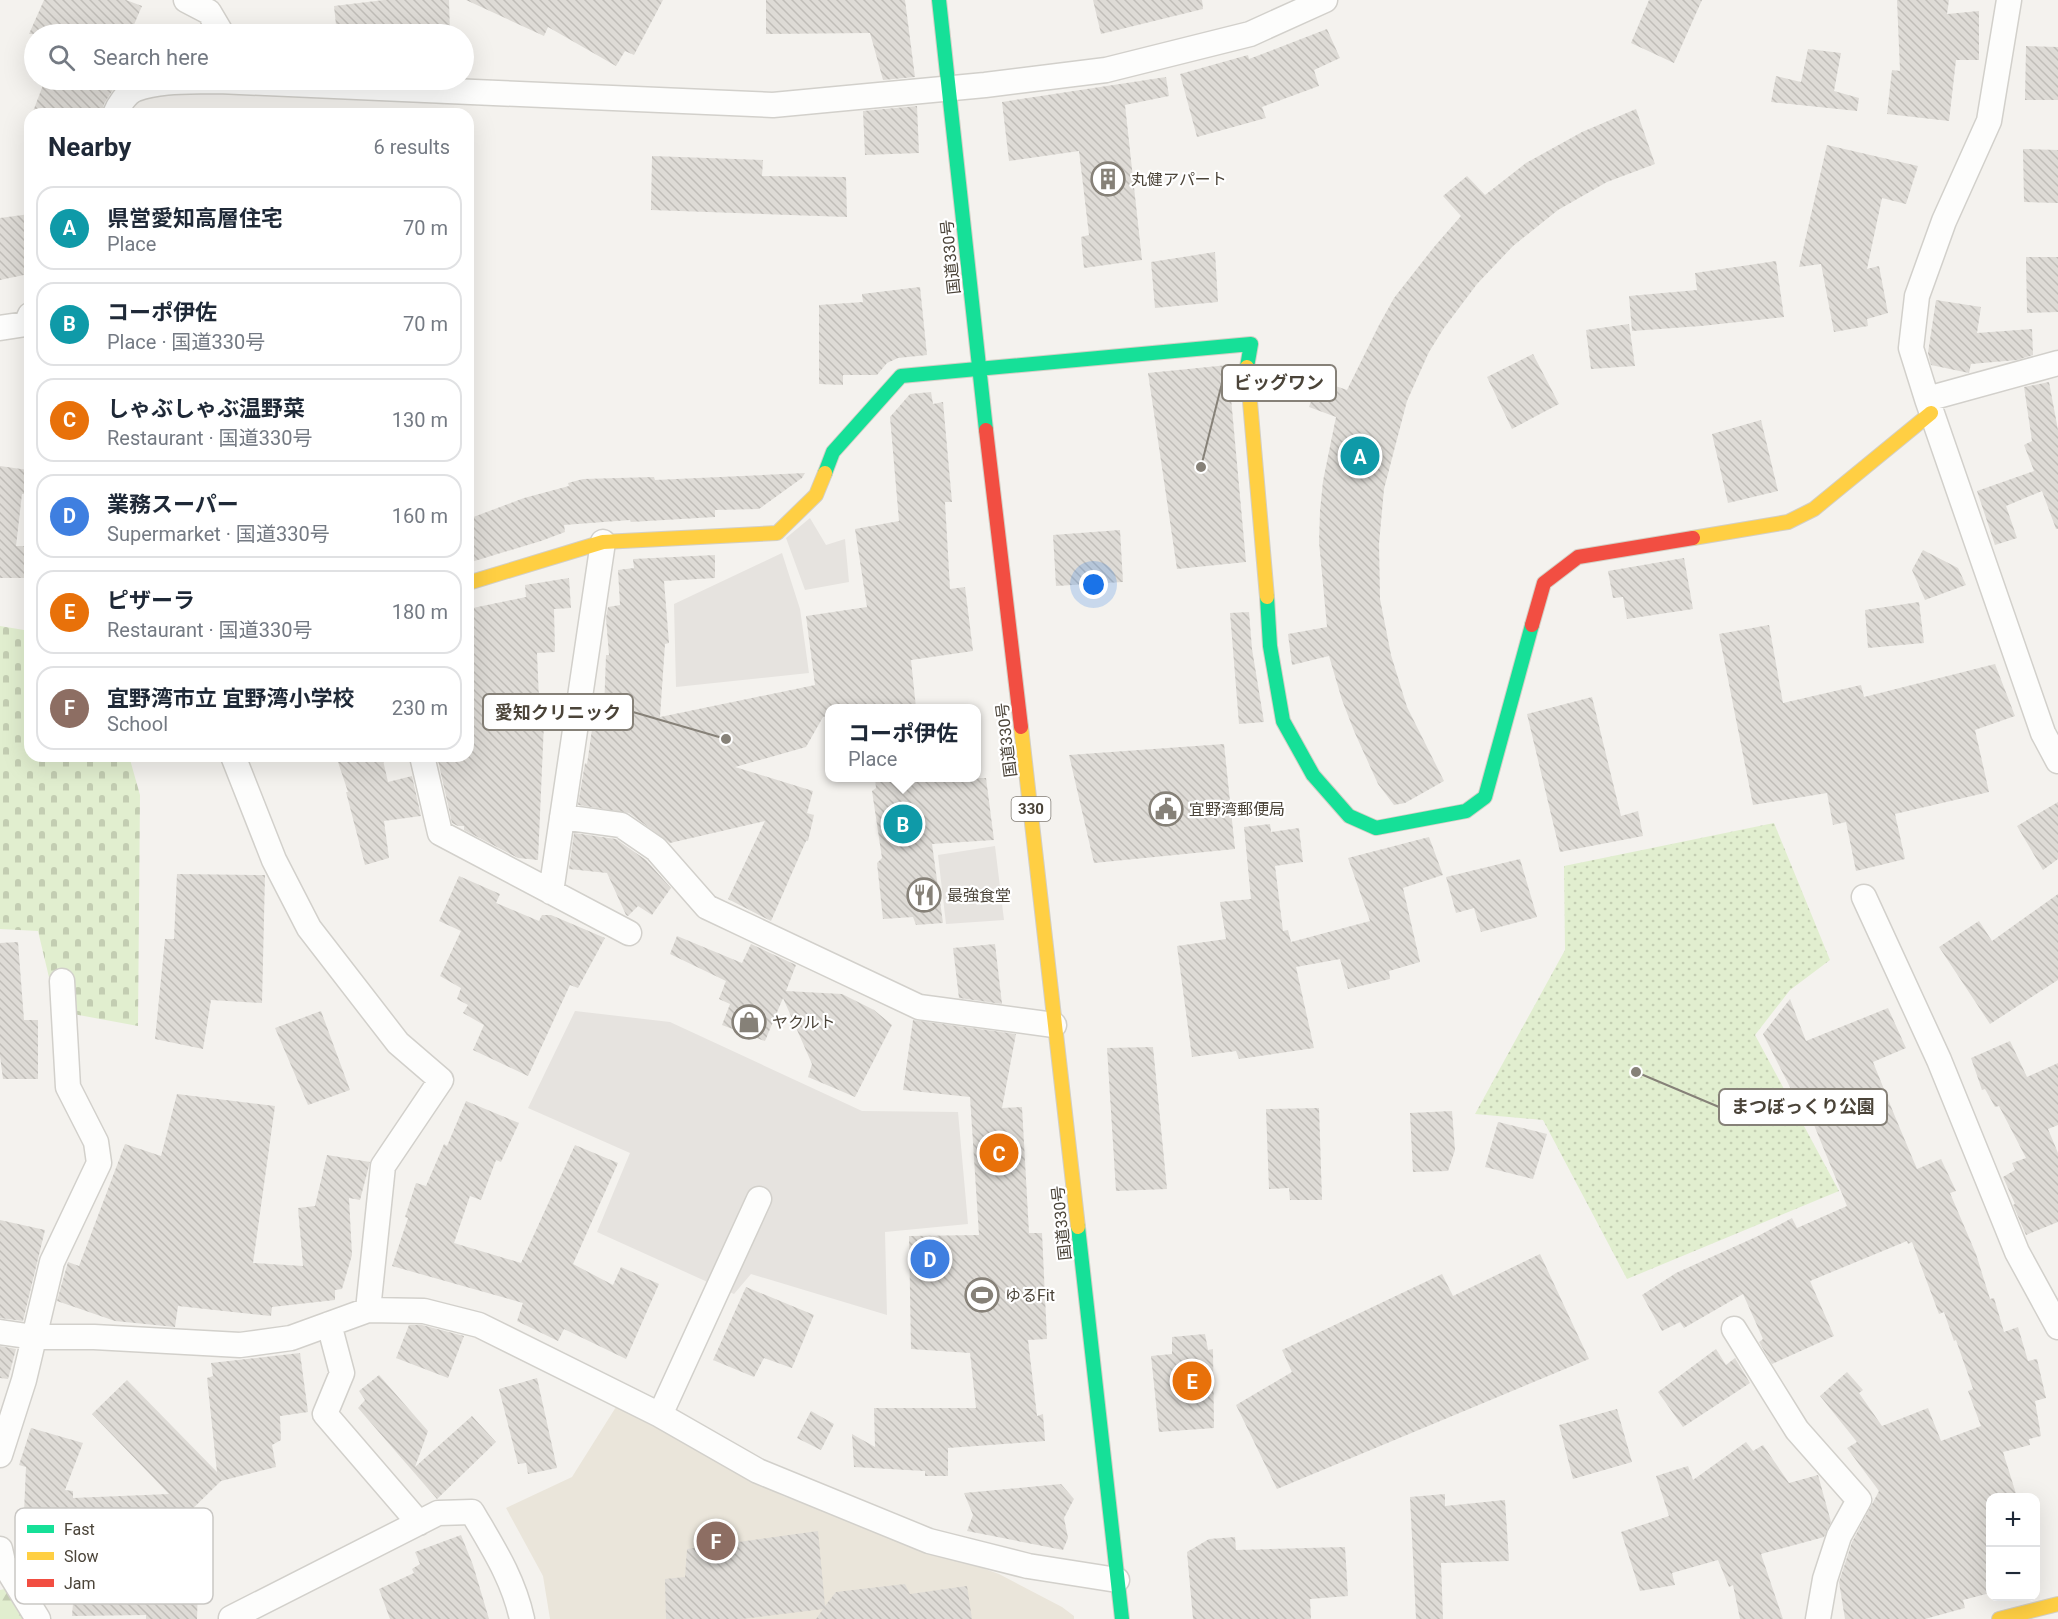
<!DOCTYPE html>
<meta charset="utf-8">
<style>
body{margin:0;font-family:Roboto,"Noto Sans JP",sans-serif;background:#f6f6f7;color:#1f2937}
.controls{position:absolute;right:18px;bottom:18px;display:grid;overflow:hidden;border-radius:12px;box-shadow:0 6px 24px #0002}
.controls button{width:54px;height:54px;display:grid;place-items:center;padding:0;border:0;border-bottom:2px solid #e0e1e3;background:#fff;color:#1f2937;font:30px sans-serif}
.you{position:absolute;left:1094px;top:585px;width:21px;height:21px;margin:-15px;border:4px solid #fff;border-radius:50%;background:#1a73e8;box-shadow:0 0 0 9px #1a73e833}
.badge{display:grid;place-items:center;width:39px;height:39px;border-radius:50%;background:#0f766e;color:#fff;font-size:20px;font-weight:700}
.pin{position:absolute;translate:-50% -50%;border:3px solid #fff;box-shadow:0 2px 6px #0006}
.popup{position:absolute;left:825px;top:704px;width:156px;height:78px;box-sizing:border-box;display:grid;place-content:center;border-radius:12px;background:#fff;filter:drop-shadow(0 2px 4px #0005);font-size:20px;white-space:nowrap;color:#747a83}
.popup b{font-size:22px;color:#1f2937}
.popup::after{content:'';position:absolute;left:50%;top:100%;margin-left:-12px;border:12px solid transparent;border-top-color:#fff}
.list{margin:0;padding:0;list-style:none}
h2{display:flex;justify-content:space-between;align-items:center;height:78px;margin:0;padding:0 24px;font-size:26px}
h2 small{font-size:20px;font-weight:400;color:#747a83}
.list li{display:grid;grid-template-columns:39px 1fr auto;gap:18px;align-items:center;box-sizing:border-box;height:84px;margin:0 12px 12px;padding:0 12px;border:2px solid #e0e1e3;border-radius:18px}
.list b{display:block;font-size:22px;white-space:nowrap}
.list p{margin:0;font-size:20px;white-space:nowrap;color:#747a83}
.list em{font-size:20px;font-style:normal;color:#747a83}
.icon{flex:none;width:33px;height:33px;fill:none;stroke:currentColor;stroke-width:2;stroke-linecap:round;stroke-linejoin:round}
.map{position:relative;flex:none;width:2058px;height:1619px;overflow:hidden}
.search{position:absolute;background:#fff;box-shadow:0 6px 24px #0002;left:24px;top:24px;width:450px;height:66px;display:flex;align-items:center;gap:15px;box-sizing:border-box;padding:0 21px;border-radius:33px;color:#747a83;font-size:22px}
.panel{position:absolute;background:#fff;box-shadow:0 6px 24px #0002;left:24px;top:108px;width:450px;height:654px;border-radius:18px}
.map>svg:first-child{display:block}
</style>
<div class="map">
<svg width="2058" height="1619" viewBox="0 0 2058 1619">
<defs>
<pattern id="forest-firs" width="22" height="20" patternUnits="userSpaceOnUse" patternTransform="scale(1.5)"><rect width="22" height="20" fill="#e1eecf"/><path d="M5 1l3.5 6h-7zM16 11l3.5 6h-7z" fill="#c3cdb2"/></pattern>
<pattern id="cemetery-stones" width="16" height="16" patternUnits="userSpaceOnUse" patternTransform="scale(1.5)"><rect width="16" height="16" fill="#e1eecf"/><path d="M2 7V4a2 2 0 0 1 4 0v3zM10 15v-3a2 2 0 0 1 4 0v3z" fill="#c3cdb2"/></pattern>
<pattern id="park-dots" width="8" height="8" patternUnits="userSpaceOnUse" patternTransform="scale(1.5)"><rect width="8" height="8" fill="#e1eecf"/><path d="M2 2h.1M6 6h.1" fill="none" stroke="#c3cdb2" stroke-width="1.8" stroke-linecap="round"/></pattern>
<pattern id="building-back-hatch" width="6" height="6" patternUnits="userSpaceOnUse" patternTransform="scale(1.5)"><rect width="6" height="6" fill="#dedbd6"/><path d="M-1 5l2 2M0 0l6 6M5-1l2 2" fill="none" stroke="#c0bdb8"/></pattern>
</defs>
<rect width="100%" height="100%" fill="#f4f2ee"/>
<path fill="#eae5da" d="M621 1399 708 1457 783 1496 999 1574 1062 1607 1074 1616V1619H550L543 1576 506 1508 572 1477Z"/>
<path fill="url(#forest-firs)" d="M9 1588 29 1619H0V1590Z"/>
<path fill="url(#cemetery-stones)" d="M0 626 30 631V756H129L140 795 138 1026 57 1011 38 931 0 929Z"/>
<path fill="url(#park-dots)" d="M1774 823 1830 960 1790 990 1755 1035 1839 1191 1627 1279 1543 1120 1475 1114 1565 950 1564 866Z"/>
<path fill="#e6e3df" d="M810 518 826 545 845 539 849 582 805 590 786 538Z
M782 553 800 609 809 673 676 687 674 604Z
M995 846 1004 920 946 924 938 855Z
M575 1011 670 1022 862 1111 958 1112 968 1224 885 1232 887 1315 751 1274 734 1294 597 1232 630 1153 528 1108Z"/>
<path fill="url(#building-back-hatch)" d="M44 0H126L142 6 130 34H29Z
M384 0H449L450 34H337L334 6Z
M466 0H663L634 55 625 51 616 66 548 27 544 36Z
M766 0H905L915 77 883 80 870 33 766 34Z
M1093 0H1202L1203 9 1101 34Z
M1649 0H1702L1674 63 1631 43Z
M1897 0H1949L1947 14 1979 11V60H1956L1949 121 1887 114 1892 70 1900 71Z
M1327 29 1340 58 1314 70 1319 86 1262 107 1266 118 1197 137 1180 74 1248 55 1249 59Z
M2026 46 2058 47V100H2025Z
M1808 49 1841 53 1834 91 1859 98 1857 111 1771 102 1776 76 1801 82Z
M1166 77 1169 96 1125 105 1142 260 1084 268 1081 237 1089 235 1079 151 1009 161 1002 102Z
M45 80H119L104 104 101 114H32Z
M917 106 919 153 865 155 863 111Z
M1636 109 1655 164 1607 182 1558 210 1513 246 1477 284 1444 328 1429 352 1407 401 1384 489 1379 544 1380 599 1391 655 1407 707 1444 781 1405 803 1394 805 1378 784 1354 731 1342 700 1329 656 1292 665 1288 634 1327 627 1319 542 1320 511 1323 481 1336 417 1309 407 1318 380 1347 390 1379 325 1394 298 1434 247 1461 216 1443 196 1467 176 1485 195 1526 163 1582 132Z
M1827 145 1918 166 1906 204 1882 198 1867 269 1879 266 1888 313 1867 319 1868 326 1834 332 1821 264 1799 267Z
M2023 149 2058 150V203L2024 202Z
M652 156 763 160 762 176 846 177 847 217 651 210Z
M30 214V264L24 275 0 280V218Z
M1215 252 1218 302 1155 308 1151 262Z
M2026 257H2058V312L2027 313Z
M1776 261 1784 317 1701 326 1632 331 1629 296 1697 290 1695 273Z
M920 287 927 355 898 358 887 363 877 375H843V385L819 384V305L863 302 862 294Z
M1936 300 1981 307 1977 333 2032 329 2033 355 2017 360 1971 364 1969 373 1931 365 1928 353Z
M1629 324 1635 366 1591 369 1586 330Z
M1533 354 1559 404 1512 429 1487 377Z
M1228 365 1246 562 1177 569 1148 373Z
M2049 382 2058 430V529H2056L2042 491 2006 506 2017 538 1995 545 1977 491 2034 471 2024 445 2032 441 2024 387Z
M931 392 933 404 943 402 952 502H945L950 589 965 587 973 651 911 660 916 708H830V715L823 717 806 747 735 767 813 791 807 813 814 815 808 841H806L771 921 728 899 765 821 670 843 629 813 578 805 585 763 587 764 595 709 604 710 606 655H609L606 618 608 607 620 605 618 570 634 568 633 559 715 555V578L664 581 669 643 665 644 660 717 815 685 806 616 867 607 855 529 899 521 890 417 910 394Z
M1761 420 1778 491 1728 503 1712 434Z
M0 466 28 470 26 494H22L16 546H30V578H0Z
M805 473 802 478 759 509 715 510V517L631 522 630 520 564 525 565 532 541 541 468 563V519L524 498 569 486 568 483 583 479 654 477 655 480Z
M1120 530 1123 582 1056 586 1053 535Z
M1923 550 1958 568 1966 585 1925 600 1912 570Z
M1684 558 1693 609 1627 619 1623 597 1613 598 1608 571Z
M569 578 571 608 554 609 555 652 537 653 540 723H544L538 860 518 858 464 830V826H458L452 823 437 756H468V609L526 597 525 585Z
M1919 602 1924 643 1868 648 1865 610Z
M1249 612 1252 649 1264 722 1239 724 1230 613Z
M1769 625 1783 703 1861 685 1864 697 1995 664 2015 716 1975 730 1989 792 1895 814 1905 859 1856 871 1846 822 1833 825 1827 793 1753 805 1719 634Z
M1592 697 1621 816 1638 811 1643 836 1560 852 1527 714Z
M1224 744 1235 849 1094 863 1069 755Z
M336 756H382L388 782 412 776 421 816 384 821 389 858 365 865 346 792H348Z
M875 778H986L994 840 932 844 943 923 916 925 913 917 883 919 877 863 882 858 872 791 876 788Z
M2058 802V859L2043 870 2017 826Z
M1270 824 1271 832 1299 828 1303 862 1275 866 1283 931 1288 930 1291 942 1370 921 1348 858 1429 837 1443 875 1403 888 1420 962 1389 971 1390 979 1348 989 1340 959 1296 967 1314 1048 1239 1059 1236 1051 1192 1057 1177 946 1226 939 1220 902 1251 899 1244 827Z
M574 833 616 839 646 860 671 888 652 915 638 906 628 916 626 915 607 873 569 869Z
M1520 859 1537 917 1481 932 1474 908 1456 913 1446 877Z
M177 874 265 875 262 1003 211 1000 203 1049 155 1039 165 939H174Z
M459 876 500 894 496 903 539 921 542 915H551L605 938 578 988 570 985 528 1076 473 1050 484 1025 463 1013 468 1005 457 999 461 988 440 976 461 931 439 921Z
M2058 894V980L1990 1024 1939 947 1979 921 1992 941Z
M677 936 742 963 751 944 796 965 786 991 842 994 874 1010 892 1025 855 1097 808 1077 812 1064 783 998 765 1041 722 1025 730 1004 719 999 726 981 670 954Z
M18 942 24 1020H38V1079H3L0 1056V943Z
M995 944 1002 1004 959 998 953 948Z
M1790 999 1806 1041 1888 1008 1906 1048 1873 1062 1896 1119 1917 1169 1941 1159 1956 1191 1950 1193 1976 1254 1990 1299 1994 1298 2004 1332 2018 1327 2028 1361 2037 1359 2046 1398 2035 1401 2041 1436 2029 1439 2030 1445 2003 1452 2017 1497H1990V1593L1963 1600 1965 1608 1925 1619H1845L1839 1582 1852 1542 1879 1491 1847 1448 1857 1442 1820 1396 1847 1372 1863 1390 1859 1393 1882 1426 1928 1408 1941 1441 1981 1426 1968 1391 1973 1389 1956 1340 1954 1341 1944 1312 1939 1314 1912 1242 1908 1244 1907 1241 1810 1281 1834 1336 1772 1364 1759 1342 1763 1339 1743 1294 1684 1328 1680 1322 1662 1331 1642 1295 1676 1273 1758 1236 1792 1218 1797 1228 1847 1206 1801 1093 1794 1095 1763 1034Z
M321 1011 350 1090 308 1105 275 1028Z
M913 1020 1016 1034 1002 1108 1022 1107 1029 1233H1042L1047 1339 1028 1340 1037 1416 1043 1414 1045 1441 948 1448V1476H925V1471L854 1467 852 1434 875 1447 874 1408H976L970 1353 911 1349 909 1236 979 1235 970 1097 903 1090Z
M2010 1041 2027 1077 2058 1063V1125L2048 1129 2058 1153V1222L2026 1235 2013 1205 2015 1204 2003 1177 2015 1170 2012 1163 2026 1158 1999 1106 1995 1107 1985 1089 1982 1090 1971 1058Z
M1153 1047 1167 1189 1116 1191 1107 1048Z
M177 1094 275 1106 253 1263 303 1266 298 1208 315 1206 327 1155 370 1162 360 1200 349 1198 352 1255 342 1289 335 1290V1300L272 1307 271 1316 178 1306 175 1327 115 1321 57 1301 68 1262 79 1266 125 1144 161 1156Z
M466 1101 519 1123 501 1162 496 1160 481 1200 470 1196 454 1243 521 1263 575 1145 618 1163 573 1264 613 1285 621 1267 659 1284 626 1359 564 1329 558 1341 517 1321 523 1303 392 1266 408 1218 405 1217 416 1183 426 1186 444 1144 447 1146Z
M1319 1108 1322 1200H1290L1289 1188 1269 1189 1266 1109Z
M1452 1111 1455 1150 1448 1171 1413 1172 1410 1113Z
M1498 1122 1547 1134 1533 1179 1485 1167Z
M0 1220 45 1230 23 1321 0 1318Z
M1540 1254 1589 1359 1277 1489 1236 1405 1292 1372 1282 1350 1442 1274 1453 1296Z
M746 1287 814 1315 792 1368 764 1358 754 1377 713 1360Z
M409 1325H422L464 1336 448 1378 396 1358Z
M1205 1334 1208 1350 1213 1349 1214 1428 1159 1432 1151 1356 1172 1354V1337Z
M0 1346 16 1349 8 1379 0 1378Z
M1716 1349 1726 1365 1735 1358 1750 1383 1683 1427 1658 1392Z
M300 1353 308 1412 280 1416 281 1440 272 1445 276 1467 221 1481 177 1524 189 1588 198 1587 197 1619H146V1615L72 1616 78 1537 23 1535 26 1467 19 1465 31 1428 83 1443 65 1490 73 1491V1498L169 1494 92 1414 127 1380 217 1472 207 1378 213 1376 211 1363Z
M379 1375 428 1431 415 1467 472 1416 496 1442 437 1499 358 1408 365 1400 359 1391Z
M537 1378 557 1468 528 1474 526 1463 518 1464 499 1389Z
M1617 1409 1632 1462 1573 1479 1559 1425Z
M811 1411 834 1424 821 1450 797 1438Z
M1746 1442 1753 1451 1763 1445 1789 1483 1818 1475 1831 1522 1824 1537 1761 1554 1783 1619H1740L1733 1585 1729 1587 1718 1560 1672 1573 1675 1585 1640 1591 1621 1532 1669 1516 1656 1476 1688 1466 1693 1480Z
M1061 1484 1074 1499 1064 1518 1068 1538 1063 1550 967 1531 973 1515 964 1493Z
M1445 1494V1506L1505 1500 1509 1561 1441 1563 1443 1619H1416L1410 1497Z
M818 1531 825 1606 836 1592 905 1584 910 1594 967 1586 972 1619H816L823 1609 742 1619H666L665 1579 685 1577 687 1549Z
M461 1535 473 1565 489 1619H390L379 1589 414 1573 412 1569 420 1564 415 1552Z
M1235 1537 1236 1550 1345 1547 1348 1596 1310 1599 1311 1619H1193L1187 1552 1209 1539Z"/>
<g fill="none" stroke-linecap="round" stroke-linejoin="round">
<g stroke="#d2d0cb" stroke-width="27">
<path id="street" d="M186 0 209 12 222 34
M2009 0 1989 121 1944 221 1917 296 1911 348 1927 399 2043 733 2058 761
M115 114C118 106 127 92 136 89 161 80 191 82 218 81L773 105 985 85 1106 70 1250 34 1325 0
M0 328 26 324 30 315
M1927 399 2058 363
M233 756 274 860 309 928 398 1043 441 1080 383 1166 368 1310
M422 756 440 833 629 933
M562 817 621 825 656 849 707 907 919 1007 1054 1025
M551 892 603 542
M1864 897 1939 1060 2017 1252 2058 1327
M329 1324 342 1373 325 1414 419 1523
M1734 1329 1797 1430 1859 1500 1839 1536 1825 1579 1818 1619
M0 1332 34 1337H94L240 1345 291 1338 368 1310 424 1311 479 1325 660 1415 758 1471 929 1541 1028 1566 1117 1580
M660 1415 759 1199
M0 1455 24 1380 52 1262 99 1163 96 1142 68 1087 62 981
M0 1549 3 1562 38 1619
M231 1618 438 1513 472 1512C493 1548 513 1578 522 1619"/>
</g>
<g stroke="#d3cfc5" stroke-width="16">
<path id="fast" d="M939 0 986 430
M825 473 833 452 901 376 1251 344 1247 367
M1267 597 1270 646 1283 721 1313 775 1349 816 1376 828 1466 811 1485 797 1532 625
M1078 1227 1122 1619"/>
</g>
<g stroke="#d3cfc5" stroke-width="16">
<path id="slow" d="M1247 367 1267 597
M1693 538 1788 522 1814 509 1931 413
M468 583 603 542 777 533 816 495 825 473
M1021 727 1078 1227
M1999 1619 2058 1604"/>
</g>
<g stroke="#d3cfc5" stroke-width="16">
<path id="jam" d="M986 430 1021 727
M1532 625 1544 583 1578 557 1693 538"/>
</g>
<use href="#street" stroke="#fdfdfc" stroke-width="24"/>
<use href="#fast" stroke="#16e098" stroke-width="14"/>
<use href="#slow" stroke="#ffcf43" stroke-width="14"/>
<use href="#jam" stroke="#f24e42" stroke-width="14"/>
</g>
<defs>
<g id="building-ring" transform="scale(1.725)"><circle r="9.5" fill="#fff" stroke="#868178" stroke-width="1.5"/><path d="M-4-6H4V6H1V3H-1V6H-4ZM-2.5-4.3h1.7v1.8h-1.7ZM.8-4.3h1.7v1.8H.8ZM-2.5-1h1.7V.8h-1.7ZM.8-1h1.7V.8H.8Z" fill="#868178"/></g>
<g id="civic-ring" transform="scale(1.725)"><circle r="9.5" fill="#fff" stroke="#868178" stroke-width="1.5"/><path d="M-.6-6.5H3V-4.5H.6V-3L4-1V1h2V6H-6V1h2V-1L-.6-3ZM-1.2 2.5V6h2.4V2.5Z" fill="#868178"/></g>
<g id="restaurant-ring" transform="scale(1.725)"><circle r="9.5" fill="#fff" stroke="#868178" stroke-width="1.5"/><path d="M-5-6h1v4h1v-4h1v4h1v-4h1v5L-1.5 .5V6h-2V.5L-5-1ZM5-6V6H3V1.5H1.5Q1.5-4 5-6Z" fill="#868178"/></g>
<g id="shop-ring" transform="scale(1.725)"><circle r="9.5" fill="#fff" stroke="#868178" stroke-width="1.5"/><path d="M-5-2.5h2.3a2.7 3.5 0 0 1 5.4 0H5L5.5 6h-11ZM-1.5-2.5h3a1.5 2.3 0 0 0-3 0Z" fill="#868178"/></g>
<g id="stadium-ring" transform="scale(1.725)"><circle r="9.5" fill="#fff" stroke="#868178" stroke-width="1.5"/><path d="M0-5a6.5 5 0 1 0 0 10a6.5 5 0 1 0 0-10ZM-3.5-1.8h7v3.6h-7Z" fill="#868178"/></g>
</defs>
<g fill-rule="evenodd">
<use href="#building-ring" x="1108" y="179"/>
<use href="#civic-ring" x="1166" y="809"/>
<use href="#restaurant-ring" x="924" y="895"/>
<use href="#shop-ring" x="749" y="1022"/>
<use href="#stadium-ring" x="982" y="1295"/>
</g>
<g text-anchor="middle" stroke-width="4.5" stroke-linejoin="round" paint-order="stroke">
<rect fill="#fff" stroke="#817c74" stroke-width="1.5" x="1011.5" y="797" width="39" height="24" rx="4.5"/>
<g font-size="15" font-weight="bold" fill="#4b4439">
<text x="1031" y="814">330</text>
</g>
<g font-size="16" fill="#4b4439" stroke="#fff" text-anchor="start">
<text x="1131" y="185">丸健アパート</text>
<text x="1189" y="815">宜野湾郵便局</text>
<text x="947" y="901">最強食堂</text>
<text x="772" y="1028">ヤクルト</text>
<text x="1005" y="1301">ゆるFit</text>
</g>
<g font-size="16" fill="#4b4439" stroke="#fff">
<text transform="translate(950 257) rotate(-96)" y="6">国道330号</text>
<text transform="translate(1006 740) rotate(-97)" y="6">国道330号</text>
<text transform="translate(1061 1223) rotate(-96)" y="6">国道330号</text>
</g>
</g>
<rect x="15" y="1508" width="198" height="96" rx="9" fill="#fff" stroke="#c9c7c4" stroke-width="1.5"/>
<rect x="27" y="1525" width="27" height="8" fill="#16e098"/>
<rect x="27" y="1552" width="27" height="8" fill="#ffcf43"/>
<rect x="27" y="1579" width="27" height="8" fill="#f24e42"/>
<g font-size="16" fill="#4b4439">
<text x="64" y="1535">Fast</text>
<text x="64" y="1562">Slow</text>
<text x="64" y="1589">Jam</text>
</g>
<path fill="none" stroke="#868178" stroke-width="2" d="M1201 467L1222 383M726 739L633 712M1636 1072L1719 1107"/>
<g fill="#868178" stroke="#fff" stroke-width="2">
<circle cx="1201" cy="467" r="6"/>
<circle cx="726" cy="739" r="6"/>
<circle cx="1636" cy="1072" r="6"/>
</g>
<g fill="#fff" stroke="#868178" stroke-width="2">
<rect x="1222" y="365" width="114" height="36" rx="6"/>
<rect x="483" y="694" width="150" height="36" rx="6"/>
<rect x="1719" y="1089" width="168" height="36" rx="6"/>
</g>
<g font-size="18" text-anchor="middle" font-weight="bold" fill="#4b4439">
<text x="1279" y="389">ビッグワン</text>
<text x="558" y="719">愛知クリニック</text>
<text x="1803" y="1113">まつぼっくり公園</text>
</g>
</svg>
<div class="controls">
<button>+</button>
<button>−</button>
</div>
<div class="you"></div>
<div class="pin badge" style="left:1360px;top:456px;background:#0f9aa8">A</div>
<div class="pin badge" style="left:903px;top:824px;background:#0f9aa8">B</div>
<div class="popup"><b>コーポ伊佐</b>Place</div>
<div class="pin badge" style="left:999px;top:1153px;background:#e8710a">C</div>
<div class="pin badge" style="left:930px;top:1259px;background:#3f7fe0">D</div>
<div class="pin badge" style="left:1192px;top:1381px;background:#e8710a">E</div>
<div class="pin badge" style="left:716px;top:1541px;background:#8d6e63">F</div>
<div class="search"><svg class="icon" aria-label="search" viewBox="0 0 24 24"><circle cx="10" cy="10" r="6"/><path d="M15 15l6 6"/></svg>Search here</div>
<section class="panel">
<h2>Nearby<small>6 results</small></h2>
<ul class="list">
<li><span class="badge" style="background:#0f9aa8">A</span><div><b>県営愛知高層住宅</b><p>Place</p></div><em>70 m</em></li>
<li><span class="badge" style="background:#0f9aa8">B</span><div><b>コーポ伊佐</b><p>Place · 国道330号</p></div><em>70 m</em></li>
<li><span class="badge" style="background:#e8710a">C</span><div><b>しゃぶしゃぶ温野菜</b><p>Restaurant · 国道330号</p></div><em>130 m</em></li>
<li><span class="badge" style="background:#3f7fe0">D</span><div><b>業務スーパー</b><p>Supermarket · 国道330号</p></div><em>160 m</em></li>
<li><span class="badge" style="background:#e8710a">E</span><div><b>ピザーラ</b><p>Restaurant · 国道330号</p></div><em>180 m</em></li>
<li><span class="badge" style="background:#8d6e63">F</span><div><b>宜野湾市立 宜野湾小学校</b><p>School</p></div><em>230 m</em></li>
</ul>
</section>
</div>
